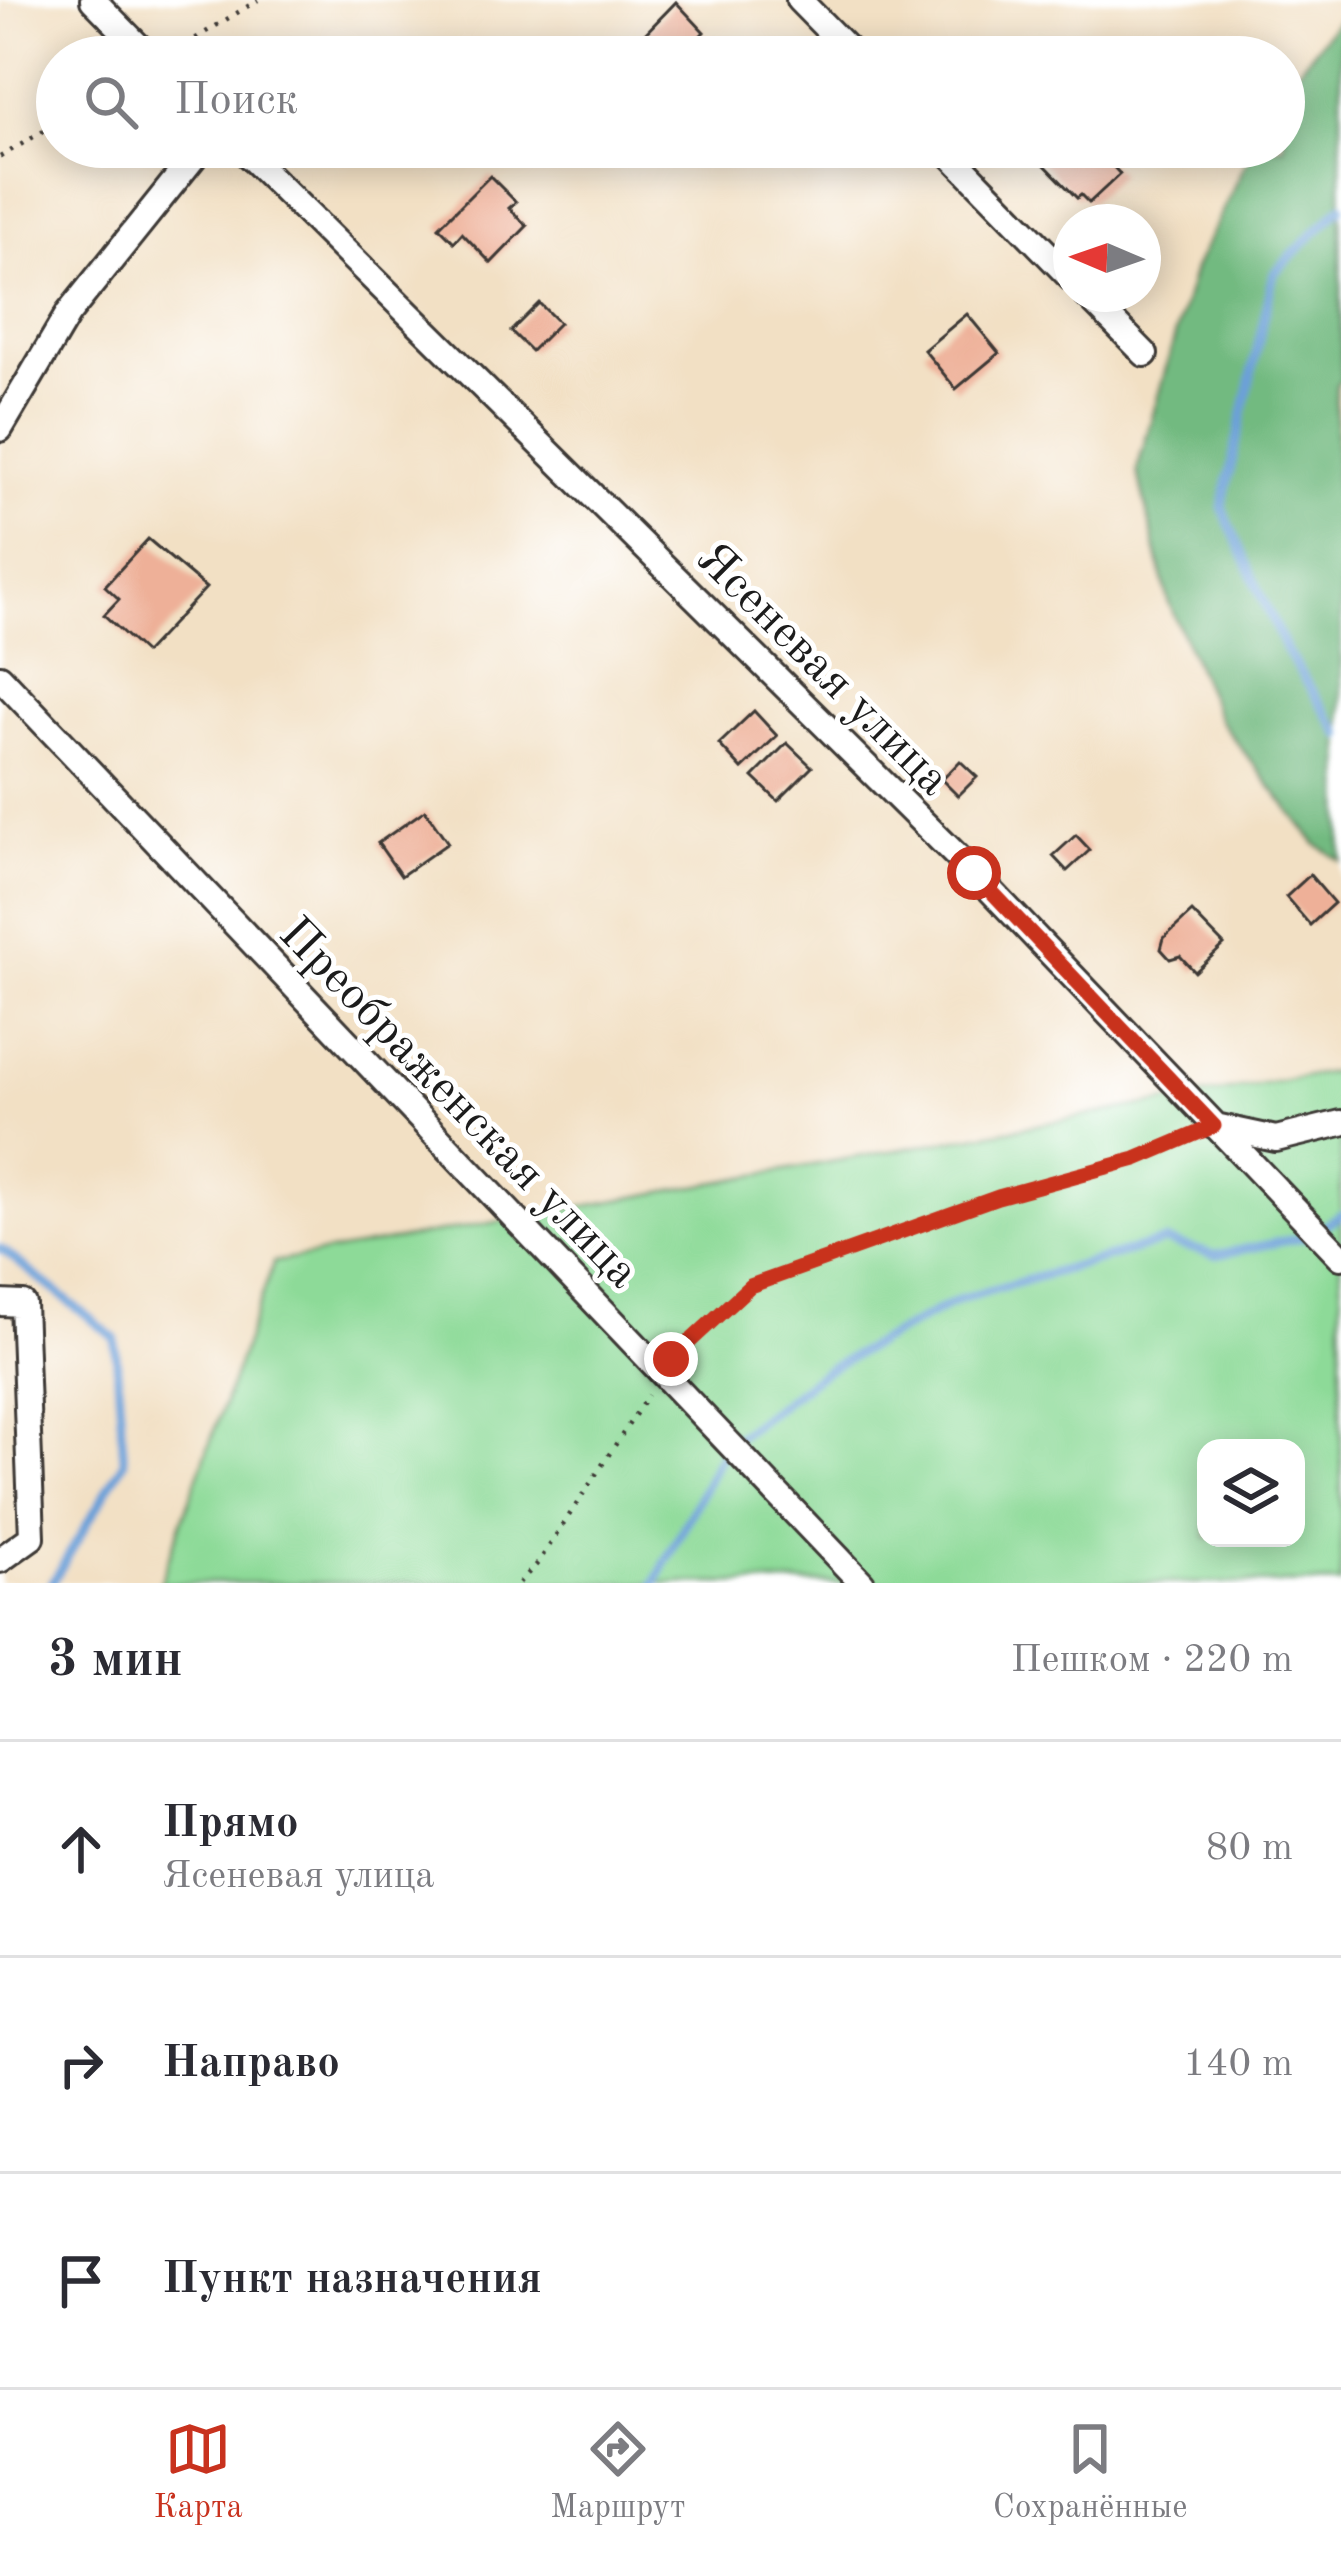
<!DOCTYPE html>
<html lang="ru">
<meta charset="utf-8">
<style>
body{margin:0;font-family:"Old Standard TT",serif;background:#f2f2f3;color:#2b2b33}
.controls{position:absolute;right:36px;bottom:36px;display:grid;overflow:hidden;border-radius:24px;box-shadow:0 6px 30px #0003}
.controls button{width:108px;height:108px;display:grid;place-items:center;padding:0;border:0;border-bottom:3px solid #e1e1e2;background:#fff;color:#2b2b33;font:60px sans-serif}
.compass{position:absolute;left:1053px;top:204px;width:108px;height:108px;border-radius:50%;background:#fff;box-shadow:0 6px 30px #0003;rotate:272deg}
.stop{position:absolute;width:36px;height:36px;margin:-27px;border:9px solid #c8321e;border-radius:50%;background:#fff}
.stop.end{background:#c8321e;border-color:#fff;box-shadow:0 3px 12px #0008}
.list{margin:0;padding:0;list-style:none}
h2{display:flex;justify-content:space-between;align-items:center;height:156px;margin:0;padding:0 48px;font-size:51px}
h2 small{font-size:39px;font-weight:400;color:#7c7c81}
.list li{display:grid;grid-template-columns:78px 1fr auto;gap:36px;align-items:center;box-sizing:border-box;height:216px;padding:0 48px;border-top:3px solid #e1e1e2}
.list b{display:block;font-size:45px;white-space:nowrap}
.list p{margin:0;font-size:39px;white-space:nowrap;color:#7c7c81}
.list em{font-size:39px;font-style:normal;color:#7c7c81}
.icon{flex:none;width:66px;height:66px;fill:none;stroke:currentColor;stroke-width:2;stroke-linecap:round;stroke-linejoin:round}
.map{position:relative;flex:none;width:1341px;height:1583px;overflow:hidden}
.search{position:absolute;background:#fff;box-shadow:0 6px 30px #0003;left:36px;right:36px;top:36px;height:132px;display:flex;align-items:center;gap:30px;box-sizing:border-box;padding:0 42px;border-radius:66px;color:#7c7c81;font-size:45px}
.sheet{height:804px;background:#fff}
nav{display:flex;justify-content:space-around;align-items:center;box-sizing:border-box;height:168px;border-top:3px solid #e1e1e2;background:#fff;font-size:33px;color:#7c7c81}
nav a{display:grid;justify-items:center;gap:6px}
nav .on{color:#c8321e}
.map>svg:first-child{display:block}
</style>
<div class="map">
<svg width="1341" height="1583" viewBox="0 0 1341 1583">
<rect width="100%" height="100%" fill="#fff"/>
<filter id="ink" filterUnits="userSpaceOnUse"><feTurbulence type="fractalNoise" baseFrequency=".00833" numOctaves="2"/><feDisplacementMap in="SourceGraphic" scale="24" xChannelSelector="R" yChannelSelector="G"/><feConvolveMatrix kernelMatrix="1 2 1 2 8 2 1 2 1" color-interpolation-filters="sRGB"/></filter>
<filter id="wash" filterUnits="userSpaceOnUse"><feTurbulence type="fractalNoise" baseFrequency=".004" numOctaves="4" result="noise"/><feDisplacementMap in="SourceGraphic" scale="48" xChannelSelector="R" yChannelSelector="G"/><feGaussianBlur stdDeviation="2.7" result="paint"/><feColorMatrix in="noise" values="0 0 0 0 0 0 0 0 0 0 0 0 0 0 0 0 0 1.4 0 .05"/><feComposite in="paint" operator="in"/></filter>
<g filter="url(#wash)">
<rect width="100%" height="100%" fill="#f2e0c4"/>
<path fill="#8dda98" stroke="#547b5a" stroke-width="3" fill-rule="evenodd" d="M1341 1070V1583H160L274 1262ZM1206 1448H1296V1538H1206Z"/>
<path fill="#72ba80" stroke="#476b4e" stroke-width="3" d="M1341 16V379L1336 386V531L1341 543V861L1316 844 1220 721 1168 601 1137 470 1194 269 1254 147H1284V87Z"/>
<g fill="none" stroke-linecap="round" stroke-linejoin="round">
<path stroke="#6ca0d8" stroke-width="9" d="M1341 207 1274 273 1222 507 1286 651 1341 735
M0 1248 115 1338 124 1462 52 1583
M655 1583 726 1445 826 1370 960 1299 1165 1241 1215 1255 1310 1236 1341 1214"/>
</g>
<g id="blocks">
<path fill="#eeb098" d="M676 2 704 32 679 57H654L638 41Z
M1052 147H1095L1120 174 1089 203 1081 195 1077 198 1039 159Z
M490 176 516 202 509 208 527 226 491 263 462 233 454 242 439 227Z
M539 303 559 323 531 351 511 331Z
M967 314 999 353 956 389 924 350Z
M148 539 206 588 145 653 104 615 119 599 105 586Z
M754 711 777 736 742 769 719 744Z
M787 743 812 767 778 801 753 777Z
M960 761 977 777 958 796 942 780Z
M425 810 448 843 401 876 378 843Z
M1076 835 1090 850 1067 871 1053 856Z
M1310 875 1334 903 1310 925 1286 897Z
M1192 912 1224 945 1195 972 1180 956 1170 959 1161 949 1164 938Z"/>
</g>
</g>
<g filter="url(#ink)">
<use href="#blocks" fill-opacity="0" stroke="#3c3935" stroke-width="3"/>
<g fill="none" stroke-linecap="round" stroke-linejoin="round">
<g stroke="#3c3935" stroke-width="30">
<path id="minor" d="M93 0 149 57
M799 0 855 57
M240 147 974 873 1341 1257
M943 147 1071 278
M1086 294 1145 354
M0 429 68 314 202 147
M0 677 862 1583
M1215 1126 1276 1139 1341 1123
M0 1303 23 1304 32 1537 0 1560"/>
</g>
<path stroke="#3c3935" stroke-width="4.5" stroke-dasharray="3 9" stroke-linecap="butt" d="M175 51 258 0
M0 157 57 123
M678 1352 750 1286 998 1197 1136 1159 1192 1135
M519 1583 538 1563 648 1395"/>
<use href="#minor" stroke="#fff" stroke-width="24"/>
</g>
</g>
<g fill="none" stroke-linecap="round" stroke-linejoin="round" filter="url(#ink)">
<path stroke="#c8321e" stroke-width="15" d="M671 1359 750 1286 998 1197 1136 1159 1214 1126 974 873"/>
</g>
<g text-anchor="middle" stroke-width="10" stroke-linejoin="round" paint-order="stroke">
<g font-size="48" fill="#1c1c1c" stroke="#fff">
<text transform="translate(825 667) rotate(45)" y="17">Ясеневая улица</text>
<text transform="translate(461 1101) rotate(46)" y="17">Преображенская улица</text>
</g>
</g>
</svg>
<div class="controls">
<button><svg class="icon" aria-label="layers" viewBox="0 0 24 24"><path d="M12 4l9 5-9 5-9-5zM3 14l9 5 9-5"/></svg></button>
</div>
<svg class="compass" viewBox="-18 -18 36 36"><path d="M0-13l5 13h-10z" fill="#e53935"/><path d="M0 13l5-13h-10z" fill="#7c7c81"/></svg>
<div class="stop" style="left:974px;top:873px"></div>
<div class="stop end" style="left:671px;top:1359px"></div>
<div class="search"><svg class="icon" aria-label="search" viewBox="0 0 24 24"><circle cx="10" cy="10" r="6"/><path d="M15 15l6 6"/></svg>Поиск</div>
</div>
<section class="sheet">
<h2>3 мин<small>Пешком · 220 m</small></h2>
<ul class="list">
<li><svg class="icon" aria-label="ahead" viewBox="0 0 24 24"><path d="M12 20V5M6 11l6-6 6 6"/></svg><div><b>Прямо</b><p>Ясеневая улица</p></div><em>80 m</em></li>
<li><svg class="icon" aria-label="right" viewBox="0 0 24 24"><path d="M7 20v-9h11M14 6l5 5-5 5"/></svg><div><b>Направо</b></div><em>140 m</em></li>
<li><svg class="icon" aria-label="arrive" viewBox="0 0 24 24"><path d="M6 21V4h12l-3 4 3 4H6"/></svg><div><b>Пункт назначения</b></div></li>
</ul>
</section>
<nav>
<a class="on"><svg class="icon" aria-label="map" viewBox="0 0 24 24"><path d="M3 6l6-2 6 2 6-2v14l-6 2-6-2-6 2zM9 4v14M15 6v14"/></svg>Карта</a>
<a><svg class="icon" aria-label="directions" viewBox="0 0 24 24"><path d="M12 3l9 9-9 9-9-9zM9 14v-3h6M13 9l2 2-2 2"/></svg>Маршрут</a>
<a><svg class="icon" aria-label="saved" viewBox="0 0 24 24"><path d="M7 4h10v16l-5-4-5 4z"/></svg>Сохранённые</a>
</nav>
